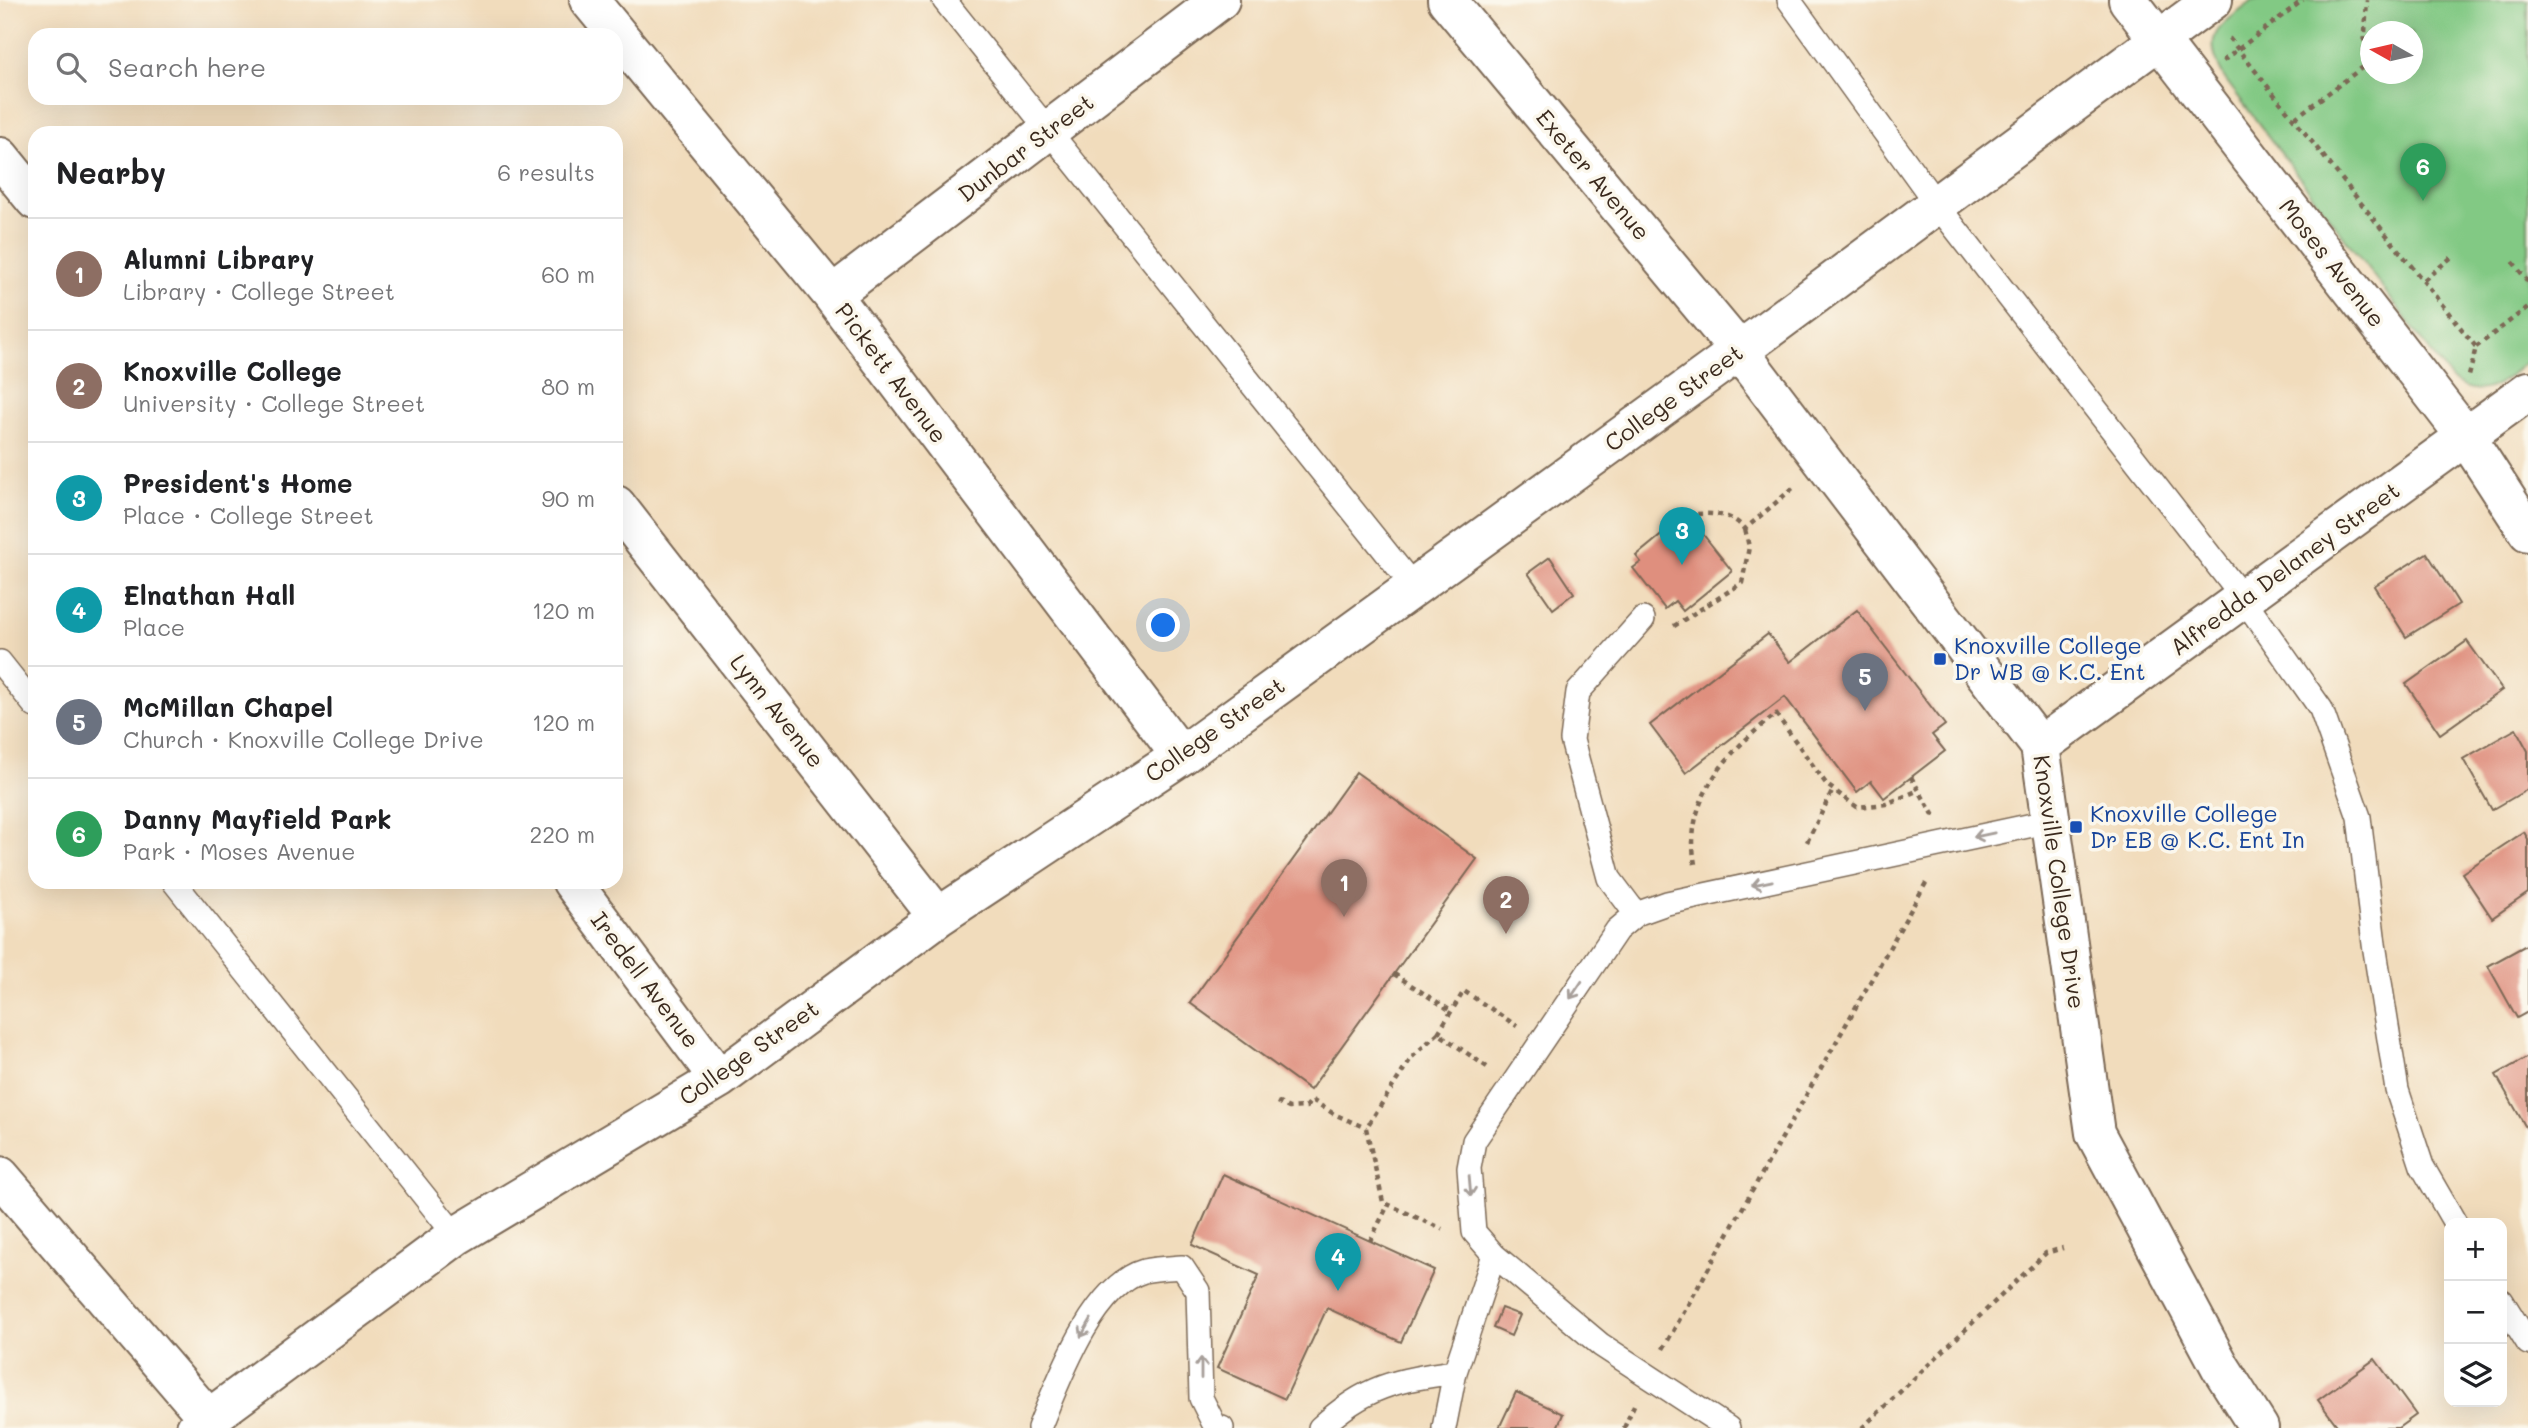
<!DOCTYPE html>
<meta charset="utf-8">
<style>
body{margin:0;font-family:Mali,sans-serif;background:#f2f2f2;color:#202124}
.controls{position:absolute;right:21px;bottom:21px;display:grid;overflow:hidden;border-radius:14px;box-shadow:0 7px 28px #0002}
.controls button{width:63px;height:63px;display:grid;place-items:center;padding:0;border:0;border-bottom:2px solid #e0e0e0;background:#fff;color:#202124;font:35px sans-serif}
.compass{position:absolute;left:2360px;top:21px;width:63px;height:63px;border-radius:50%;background:#fff;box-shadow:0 7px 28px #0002;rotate:278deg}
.you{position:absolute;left:1164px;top:626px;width:24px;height:24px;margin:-18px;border:5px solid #fff;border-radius:50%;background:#1a73e8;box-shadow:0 0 0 10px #1a73e833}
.badge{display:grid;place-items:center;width:46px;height:46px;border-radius:50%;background:#c8321e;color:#fff;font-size:23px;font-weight:700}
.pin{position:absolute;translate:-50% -58px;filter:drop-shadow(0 2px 4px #0008)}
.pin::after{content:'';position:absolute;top:37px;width:24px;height:21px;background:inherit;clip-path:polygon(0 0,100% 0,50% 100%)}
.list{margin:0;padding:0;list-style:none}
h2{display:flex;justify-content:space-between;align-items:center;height:91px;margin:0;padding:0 28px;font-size:30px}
h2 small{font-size:23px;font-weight:400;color:#757577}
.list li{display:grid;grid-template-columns:46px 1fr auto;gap:21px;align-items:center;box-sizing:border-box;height:112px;padding:0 28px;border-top:2px solid #e0e0e0}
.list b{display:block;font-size:26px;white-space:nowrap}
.list p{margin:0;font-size:23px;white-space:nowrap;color:#757577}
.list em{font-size:23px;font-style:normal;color:#757577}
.icon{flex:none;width:38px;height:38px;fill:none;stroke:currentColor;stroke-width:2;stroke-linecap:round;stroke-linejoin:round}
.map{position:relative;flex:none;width:2528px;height:1428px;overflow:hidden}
.search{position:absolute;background:#fff;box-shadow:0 7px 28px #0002;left:28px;top:28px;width:595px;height:77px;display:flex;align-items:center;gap:18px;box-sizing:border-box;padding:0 24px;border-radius:21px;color:#757577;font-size:26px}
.panel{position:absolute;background:#fff;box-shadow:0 7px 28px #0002;left:28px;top:126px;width:595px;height:763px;border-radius:21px}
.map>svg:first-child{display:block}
</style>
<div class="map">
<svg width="2528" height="1428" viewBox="0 0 2528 1428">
<rect width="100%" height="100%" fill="#fbf7ec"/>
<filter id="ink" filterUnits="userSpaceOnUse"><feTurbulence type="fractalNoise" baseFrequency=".0143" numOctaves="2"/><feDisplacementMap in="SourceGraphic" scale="14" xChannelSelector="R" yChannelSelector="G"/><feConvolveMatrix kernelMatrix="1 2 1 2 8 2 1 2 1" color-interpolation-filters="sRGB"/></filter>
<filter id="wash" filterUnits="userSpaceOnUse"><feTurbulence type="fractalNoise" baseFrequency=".00686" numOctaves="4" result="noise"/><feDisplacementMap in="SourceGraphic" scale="28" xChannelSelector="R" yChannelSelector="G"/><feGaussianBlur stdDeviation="1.57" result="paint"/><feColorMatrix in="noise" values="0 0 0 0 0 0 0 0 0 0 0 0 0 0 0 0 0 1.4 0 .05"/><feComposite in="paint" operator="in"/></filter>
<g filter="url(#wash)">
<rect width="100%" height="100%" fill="#f1dcbc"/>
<path fill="#82c984" stroke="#5e7a51" stroke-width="2" fill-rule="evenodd" d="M2254 0H2528V361C2502 381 2484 403 2452 380L2225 79C2199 34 2219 27 2254 0ZM2370 32H2412V74H2370Z"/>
<g id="blocks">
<path fill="#df8f7e" d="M1687 514 1732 571 1683 611 1675 601 1665 609 1633 568 1641 562 1636 556Z
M2427 553 2459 604 2406 637 2374 586Z
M1550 557 1574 593 1553 609 1528 573Z
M1857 610 1945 725 1932 735 1945 751 1884 798 1871 781 1857 792 1785 697 1686 773 1650 725 1768 634 1790 662Z
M2467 641 2502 690 2440 734 2406 684Z
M2516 729 2528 751V789L2492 810 2463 759Z
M1356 772 1477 859 1310 1090 1190 1003Z
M2524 832 2528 839V893L2492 918 2462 873Z
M2528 944V1012L2517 1018 2488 966Z
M2528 1057V1131L2496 1075Z
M1223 1174 1434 1270 1401 1342 1327 1308 1285 1399 1217 1368 1259 1275 1192 1245Z
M1501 1308 1520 1315 1511 1336 1493 1328Z
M2375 1359 2416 1415 2398 1428H2339L2318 1400Z
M1516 1392 1563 1414 1557 1428H1499Z"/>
</g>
</g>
<g filter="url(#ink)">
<use href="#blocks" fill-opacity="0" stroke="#7b6855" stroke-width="2"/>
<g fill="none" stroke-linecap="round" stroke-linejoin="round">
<g stroke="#7b6855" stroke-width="26">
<path id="lane" d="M944 0 1414 587
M1789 0 1937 205 2243 598 2321 709 2359 817 2374 944 2397 1090 2422 1166 2455 1223
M0 662 35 706
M174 882 456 1236
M1636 914 1609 878 1572 740 1578 692 1643 619
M2502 1301 2528 1343
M1039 1428C1058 1382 1092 1286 1144 1271 1156 1268 1170 1268 1182 1267L1198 1291 1201 1398 1215 1426 1222 1428
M1320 1428C1365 1386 1396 1380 1455 1372
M1444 1428 1455 1372 1494 1255
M1728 1428 1601 1345 1494 1255 1474 1232 1469 1168 1474 1141 1617 930 1636 914 1667 903 2051 821"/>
</g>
<g stroke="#7b6855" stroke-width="42">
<path id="street" d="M589 0 832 295 1181 756
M1447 0 1739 351 2040 746 2095 1133 2221 1368 2259 1428
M2128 0 2467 438 2528 532
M0 157 35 200
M832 295 1220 0
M616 505 938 917
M2040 746 2528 391
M572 882 719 1079
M0 1176 207 1417
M196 1428 456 1236 719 1079 938 917 1181 756 1739 351 2213 0"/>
</g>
<path stroke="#7b6855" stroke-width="4.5" stroke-dasharray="5 5" stroke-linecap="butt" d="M2229 38 2476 347 2469 376
M2223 61 2303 0
M2295 118 2363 67 2367 0
M2513 262 2528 282
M2424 280 2453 256
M2476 347 2528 307
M1687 514C1710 514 1729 511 1745 529L1794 487
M1674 626 1742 583 1749 547 1745 529
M1911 777 1934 816
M1807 842 1833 790
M1695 864C1683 799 1728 751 1776 714L1827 785 1857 807 1886 804 1919 790
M1394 974 1451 1011
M1438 1033 1412 1057 1366 1128 1383 1202 1442 1229
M1487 1067 1438 1033 1464 991 1517 1026
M1277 1102 1289 1108 1306 1107 1312 1100 1334 1114 1366 1128
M1370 1241 1388 1205
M1663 1349 1927 881
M1624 1428 1635 1403
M1862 1428 2046 1253 2063 1248"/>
<use href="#lane" stroke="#fff" stroke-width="23"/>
<use href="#street" stroke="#fff" stroke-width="38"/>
</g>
<defs><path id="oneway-shaft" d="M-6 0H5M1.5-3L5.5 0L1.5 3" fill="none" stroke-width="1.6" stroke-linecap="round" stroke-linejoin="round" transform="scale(1.75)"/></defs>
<g stroke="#a79f9a">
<use href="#oneway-shaft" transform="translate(1984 835) rotate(168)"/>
<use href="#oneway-shaft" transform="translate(1762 883) rotate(168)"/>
<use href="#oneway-shaft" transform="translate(1576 990) rotate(124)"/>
<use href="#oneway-shaft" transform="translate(1470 1186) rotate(85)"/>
<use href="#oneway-shaft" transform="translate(1086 1328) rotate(120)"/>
<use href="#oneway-shaft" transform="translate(1201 1368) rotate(-90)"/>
</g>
</g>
<g fill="#1a4fb4" stroke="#fbf7ec" stroke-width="2.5">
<rect x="1933" y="652" width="14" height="14" rx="3.5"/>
<rect x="2069" y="820" width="14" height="14" rx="3.5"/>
</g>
<g text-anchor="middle" stroke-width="7" stroke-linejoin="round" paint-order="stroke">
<g font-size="23" fill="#3b2a1e" stroke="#fbf7ec">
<text transform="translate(1026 148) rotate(-37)" y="8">Dunbar Street</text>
<text transform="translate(1593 175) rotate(50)" y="8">Exeter Avenue</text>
<text transform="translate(2332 263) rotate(52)" y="8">Moses Avenue</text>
<text transform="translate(891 373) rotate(53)" y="8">Pickett Avenue</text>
<text transform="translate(1674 398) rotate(-36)" y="8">College Street</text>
<text transform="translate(2285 569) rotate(-36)" y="8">Alfredda Delaney Street</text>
<text transform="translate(777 711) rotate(52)" y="8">Lynn Avenue</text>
<text transform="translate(1215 730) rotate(-35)" y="8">College Street</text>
<text transform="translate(2059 882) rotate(82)" y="8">Knoxville College Drive</text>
<text transform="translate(645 980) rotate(53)" y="8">Iredell Avenue</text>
<text transform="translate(749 1053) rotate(-35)" y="8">College Street</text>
</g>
<g font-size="23" fill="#164399" stroke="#fbf7ec" text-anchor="start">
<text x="1954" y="654">Knoxville College<tspan x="1954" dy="26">Dr WB @ K.C. Ent</tspan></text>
<text x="2090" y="822">Knoxville College<tspan x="2090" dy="26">Dr EB @ K.C. Ent In</tspan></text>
</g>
</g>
</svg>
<div class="controls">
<button>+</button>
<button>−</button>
<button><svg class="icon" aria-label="layers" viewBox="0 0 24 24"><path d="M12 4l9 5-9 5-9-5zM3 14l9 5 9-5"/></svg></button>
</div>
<svg class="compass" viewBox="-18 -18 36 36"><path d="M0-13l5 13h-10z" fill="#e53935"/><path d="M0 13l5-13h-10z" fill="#757577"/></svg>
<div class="you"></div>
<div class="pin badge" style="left:1344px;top:917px;background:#8d6e63">1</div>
<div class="pin badge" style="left:1506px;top:934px;background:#8d6e63">2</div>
<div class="pin badge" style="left:1682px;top:565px;background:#0f9aa8">3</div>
<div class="pin badge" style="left:1338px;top:1291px;background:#0f9aa8">4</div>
<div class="pin badge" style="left:1865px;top:711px;background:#6b7280">5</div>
<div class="pin badge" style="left:2423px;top:201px;background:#2e9e5b">6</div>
<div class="search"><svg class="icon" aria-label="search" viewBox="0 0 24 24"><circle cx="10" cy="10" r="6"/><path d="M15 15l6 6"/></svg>Search here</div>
<section class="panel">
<h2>Nearby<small>6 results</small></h2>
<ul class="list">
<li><span class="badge" style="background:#8d6e63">1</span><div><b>Alumni Library</b><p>Library · College Street</p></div><em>60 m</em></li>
<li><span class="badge" style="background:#8d6e63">2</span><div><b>Knoxville College</b><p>University · College Street</p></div><em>80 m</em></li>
<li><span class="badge" style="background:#0f9aa8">3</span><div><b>President's Home</b><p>Place · College Street</p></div><em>90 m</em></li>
<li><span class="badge" style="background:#0f9aa8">4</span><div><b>Elnathan Hall</b><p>Place</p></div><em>120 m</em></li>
<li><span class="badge" style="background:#6b7280">5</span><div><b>McMillan Chapel</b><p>Church · Knoxville College Drive</p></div><em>120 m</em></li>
<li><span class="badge" style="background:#2e9e5b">6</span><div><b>Danny Mayfield Park</b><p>Park · Moses Avenue</p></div><em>220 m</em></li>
</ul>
</section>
</div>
